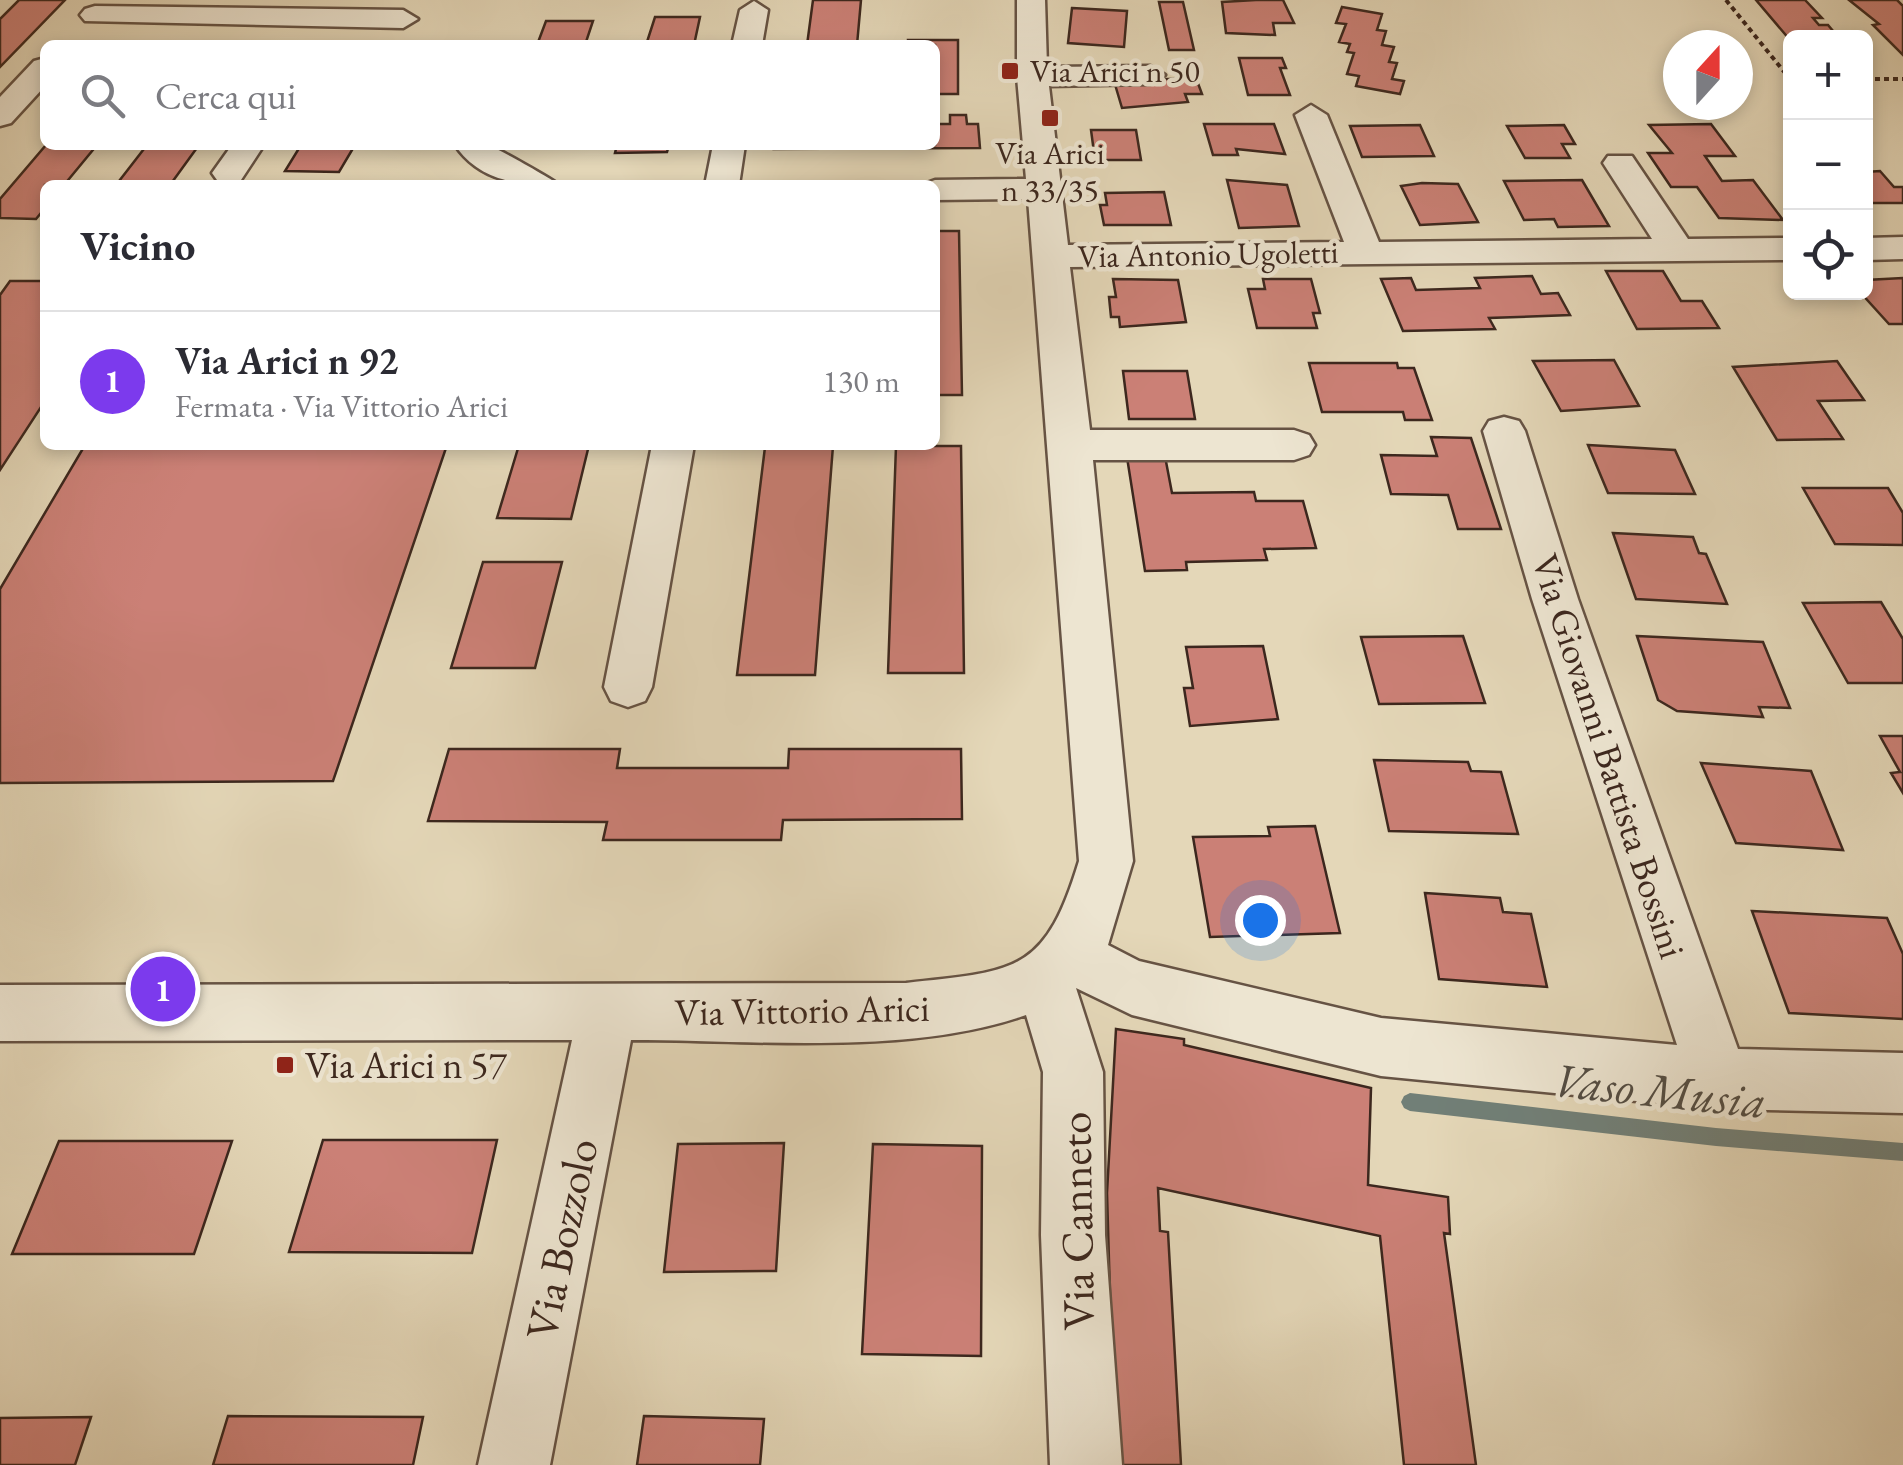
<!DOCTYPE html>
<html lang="it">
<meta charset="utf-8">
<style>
body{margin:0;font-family:"EB Garamond",serif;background:#f7f7f7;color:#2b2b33}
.controls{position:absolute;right:30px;top:30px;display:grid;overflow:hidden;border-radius:15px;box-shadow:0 5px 15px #0003}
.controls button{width:90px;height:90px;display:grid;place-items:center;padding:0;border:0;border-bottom:2px solid #e1e1e2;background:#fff;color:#2b2b33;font:50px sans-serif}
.compass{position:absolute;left:1663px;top:30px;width:90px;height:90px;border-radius:50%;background:#fff;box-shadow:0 5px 15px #0003;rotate:21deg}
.you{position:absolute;left:1260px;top:920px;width:35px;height:35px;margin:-25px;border:8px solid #fff;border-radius:50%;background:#1a73e8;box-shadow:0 0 0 15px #1a73e833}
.badge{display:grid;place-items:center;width:65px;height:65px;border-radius:50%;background:#7c3aed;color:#fff;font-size:32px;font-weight:700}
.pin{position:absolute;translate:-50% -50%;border:5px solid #fff;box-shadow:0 2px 10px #0006}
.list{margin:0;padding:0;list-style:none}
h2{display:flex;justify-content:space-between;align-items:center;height:130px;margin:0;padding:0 40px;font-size:42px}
h2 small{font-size:32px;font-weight:400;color:#7c7c81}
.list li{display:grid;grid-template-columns:65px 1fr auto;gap:30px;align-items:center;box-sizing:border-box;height:140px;padding:0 40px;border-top:2px solid #e1e1e2}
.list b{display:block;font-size:38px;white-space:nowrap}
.list p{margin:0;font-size:32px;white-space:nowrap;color:#7c7c81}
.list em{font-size:32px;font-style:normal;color:#7c7c81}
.icon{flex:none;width:55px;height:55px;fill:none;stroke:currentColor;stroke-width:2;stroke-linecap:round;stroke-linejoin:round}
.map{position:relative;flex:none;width:1903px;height:1465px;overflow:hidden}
.search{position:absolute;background:#fff;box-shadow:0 5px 15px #0003;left:40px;top:40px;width:900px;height:110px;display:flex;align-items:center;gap:25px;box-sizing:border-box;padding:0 35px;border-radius:15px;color:#7c7c81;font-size:38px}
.panel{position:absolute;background:#fff;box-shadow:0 5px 15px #0003;left:40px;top:180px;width:900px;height:270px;border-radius:15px}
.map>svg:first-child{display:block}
</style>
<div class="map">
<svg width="1903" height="1465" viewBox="0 0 1903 1465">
<rect width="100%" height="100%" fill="#e4d7b8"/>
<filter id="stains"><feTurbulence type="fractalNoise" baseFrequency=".002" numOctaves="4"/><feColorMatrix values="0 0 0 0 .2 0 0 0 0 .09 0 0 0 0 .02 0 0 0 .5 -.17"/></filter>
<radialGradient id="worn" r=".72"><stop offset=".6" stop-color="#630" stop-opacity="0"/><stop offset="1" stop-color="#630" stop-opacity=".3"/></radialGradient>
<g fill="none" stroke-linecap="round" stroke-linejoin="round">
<path fill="#717f77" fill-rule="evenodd" d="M1410 1093 1716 1128 1903 1143V1161L1716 1146 1410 1111 1404 1108 1401 1102 1404 1096Z"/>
</g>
<path fill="#cb8076" stroke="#3c271e" stroke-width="2.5" d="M19 0H65L0 67V19Z
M813 0H861L857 45H807Z
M1256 0H1283L1294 23H1273L1275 35 1226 33 1222 2Z
M1756 0H1805L1822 18H1813L1819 25H1828L1839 38 1790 40Z
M1849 0H1897L1903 6V55L1873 25 1879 24Z
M1159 2H1183L1194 50H1169Z
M1342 7 1382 14 1377 30 1386 31 1382 45 1394 47 1389 62 1397 63 1392 79 1404 81 1400 94 1356 86 1359 76 1347 74 1354 53 1347 52 1350 44 1339 42 1346 24 1336 23Z
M1072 8 1127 11 1124 47 1068 43Z
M655 17H700L694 45H646Z
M546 21H593L585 45H537Z
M908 40H958V94H935V45H908Z
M1239 58H1282L1286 68H1280L1290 95H1248Z
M1196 78 1202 94H1185L1188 102 1122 108 1114 81Z
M950 115H966L967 124H978L980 148 774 149 775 145H935V124H950Z
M1204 124H1274L1285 154 1236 149 1238 155H1213Z
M1711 124 1735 156H1705L1722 181 1753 180 1783 220 1719 218 1697 187H1671L1648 153H1672L1649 125Z
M1420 125 1434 156 1362 157 1350 126Z
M1564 125 1575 144H1562L1570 158H1525L1507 126Z
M1091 130H1136L1141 160H1095Z
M46 145H97L64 185H45V208L36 219 0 218V199Z
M147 145H199L170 185H116Z
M301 145H355L339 172 285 171Z
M617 145H669L667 152 615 153Z
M1880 171 1894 187H1903V203H1866V172Z
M1227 180 1287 185 1299 226 1239 228Z
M1582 180 1609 226 1558 227 1554 219 1524 220 1504 181Z
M1422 183 1458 184 1478 222 1420 225 1401 186Z
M1164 192 1171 225H1104L1100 205H1107L1105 193Z
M935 231H959L962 395H935Z
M1606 271H1663L1681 301H1702L1719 328 1637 329Z
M1532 276 1541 294 1558 293 1570 315 1489 318 1495 329 1403 331 1381 279 1411 278 1416 290 1480 288 1475 278Z
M1903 278V324H1889L1860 292H1866V280Z
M1113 279 1178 280 1186 322 1120 327 1119 317H1111L1109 297H1116Z
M1263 279H1311L1320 313H1313L1317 328H1257L1248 289H1265Z
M10 281H45V401L0 470V295Z
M1614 360 1639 406 1561 411 1533 361Z
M1837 361 1864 400 1818 401 1843 439 1777 440 1733 367Z
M1309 363H1397L1398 368H1414L1432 420H1405L1403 412H1322Z
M1123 371H1187L1195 419H1129Z
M1431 437 1471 438 1501 529H1458L1448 495 1391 494 1381 455 1437 456Z
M85 445H447L333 781 0 783V589Z
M519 445H589L571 519 497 518Z
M1588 445 1675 450 1695 494 1608 493Z
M833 446 815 675H737L765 447Z
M896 446H961L964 673H888Z
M1126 451H1164L1172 493 1254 492 1256 501H1303L1316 548 1264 549 1267 560 1186 562 1187 570 1145 571Z
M1803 488H1888L1903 513V545L1835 544Z
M1613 533 1693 537 1699 553 1706 554 1727 604 1636 599Z
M483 562H562L535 668H451Z
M1881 602 1903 639V683H1848L1803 603Z
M1463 636 1485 703 1379 704 1361 637Z
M1637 636 1763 642 1790 708 1759 707 1763 717 1677 711 1658 700Z
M1263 646 1278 719 1190 726 1184 688H1193L1186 647Z
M1880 736H1903V793L1891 773 1900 772Z
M449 749H620L617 768H788L789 749H961L962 819 783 820 781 840H603L607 822 428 821Z
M1374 760 1468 762 1471 771 1501 772 1518 834 1389 831Z
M1701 763 1811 771 1843 850 1736 843Z
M1315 826 1340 933 1210 937 1193 837 1270 836 1268 827Z
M1425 893 1500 898 1503 912 1531 914 1547 987 1439 979Z
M1752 911 1887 918 1903 954V1019L1789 1013Z
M1116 1029 1184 1039V1045L1371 1088 1368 1185 1448 1197 1450 1234 1444 1233 1476 1465H1404L1380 1236 1158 1188 1160 1231 1168 1232 1181 1465H1115L1107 1193Z
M323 1140H497L472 1253 289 1252Z
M59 1141H232L194 1254H12Z
M784 1143 776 1271 664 1272 678 1144Z
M873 1144 982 1146 981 1356 862 1354Z
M228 1416 423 1417 413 1465H213Z
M644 1416 764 1419 760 1465H637Z
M91 1417 75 1465H0V1418Z"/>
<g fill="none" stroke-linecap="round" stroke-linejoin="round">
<g stroke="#665344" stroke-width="5">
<path id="minor" d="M1017 0H1045L1047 67 1150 66 1165 75 1150 84 1049 86 1068 245 1344 242 1295 115 1311 105 1327 115 1379 242 1652 239 1603 163 1608 156H1632L1688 239 1790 238V260L1070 267 1090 430H1294L1309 435 1315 445 1309 455 1294 460H1093L1133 861 1108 945 1139 961 1381 1018 1677 1045 1532 599 1483 431 1489 421 1504 417 1519 421 1525 431 1578 599 1738 1049 1903 1053V1113L1718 1109 1381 1076 1132 1015 1076 988 1103 1072 1105 1235 1122 1465H1050L1041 1235 1043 1072 1026 1015C910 1056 755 1040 631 1040L550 1465H478L572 1040 0 1041V985L906 983C1015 971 1045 974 1079 861L1028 199 935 200V185H921L935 180 1026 179 1017 77Z
M754 1 768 10 762 45H732L740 10Z
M95 6 403 10 418 19 403 28 85 21 80 15 85 9Z
M45 58V86L11 123 0 126V97L34 61Z
M232 145H264L241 180H217L212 173Z
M455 145C465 145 477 143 488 145 493 146 556 181 559 185 519 185 480 182 455 145Z
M713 145H745L739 185H705Z
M1903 237V259L1866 260V238Z
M652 445H694L652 687 645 701 628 707 611 701 604 687Z"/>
</g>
<path stroke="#3c271e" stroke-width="4" stroke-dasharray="5 4" stroke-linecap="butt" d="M1726 0 1790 79
M1866 79H1903"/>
<use href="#minor" fill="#ede5d1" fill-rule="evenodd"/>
</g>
<g fill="#8f2418" stroke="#ede5d1" stroke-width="4">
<rect x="1000" y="61" width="20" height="20" rx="5"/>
<rect x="1040" y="108" width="20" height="20" rx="5"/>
<rect x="275" y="1055" width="20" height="20" rx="5"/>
</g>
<g text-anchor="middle" stroke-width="9" stroke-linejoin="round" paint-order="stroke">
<g font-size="32" fill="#3c271e" stroke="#ede5d1" text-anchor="start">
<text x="1030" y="82">Via Arici n 50</text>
<text x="1050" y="164" text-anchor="middle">Via Arici<tspan x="1050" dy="37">n 33/35</tspan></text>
</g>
<g font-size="32" fill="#3c271e" stroke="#ede5d1">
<text transform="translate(1208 254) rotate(-1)" y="11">Via Antonio Ugoletti</text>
</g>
<g font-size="38" fill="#3c271e" stroke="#ede5d1">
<text transform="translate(1609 756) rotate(72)" y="13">Via Giovanni Battista Bossini</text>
<text transform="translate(802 1010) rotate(-1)" y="13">Via Vittorio Arici</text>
</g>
<g font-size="38" fill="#3c271e" stroke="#ede5d1" text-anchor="start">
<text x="305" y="1078">Via Arici n 57</text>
</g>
<g font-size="45" fill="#3c271e" stroke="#ede5d1">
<text transform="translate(1076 1221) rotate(-91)" y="16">Via Canneto</text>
<text transform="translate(561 1239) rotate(-78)" y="16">Via Bozzolo</text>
</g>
<g font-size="48" font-style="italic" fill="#524c43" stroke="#ede5d1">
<text transform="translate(1660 1090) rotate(6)" y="17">Vaso Musia</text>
</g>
</g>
<rect width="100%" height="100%" filter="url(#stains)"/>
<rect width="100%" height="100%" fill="url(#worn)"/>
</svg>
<div class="controls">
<button>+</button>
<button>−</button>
<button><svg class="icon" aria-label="locate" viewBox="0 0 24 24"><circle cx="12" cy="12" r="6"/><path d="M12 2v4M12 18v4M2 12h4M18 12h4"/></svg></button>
</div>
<svg class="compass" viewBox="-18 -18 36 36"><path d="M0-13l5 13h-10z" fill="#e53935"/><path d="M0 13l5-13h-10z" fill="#7c7c81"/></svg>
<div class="you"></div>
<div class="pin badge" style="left:163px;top:989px">1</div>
<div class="search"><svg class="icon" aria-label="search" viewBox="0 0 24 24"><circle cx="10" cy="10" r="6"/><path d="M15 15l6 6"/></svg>Cerca qui</div>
<section class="panel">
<h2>Vicino<small></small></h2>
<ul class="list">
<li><span class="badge">1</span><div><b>Via Arici n 92</b><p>Fermata · Via Vittorio Arici</p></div><em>130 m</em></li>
</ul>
</section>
</div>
